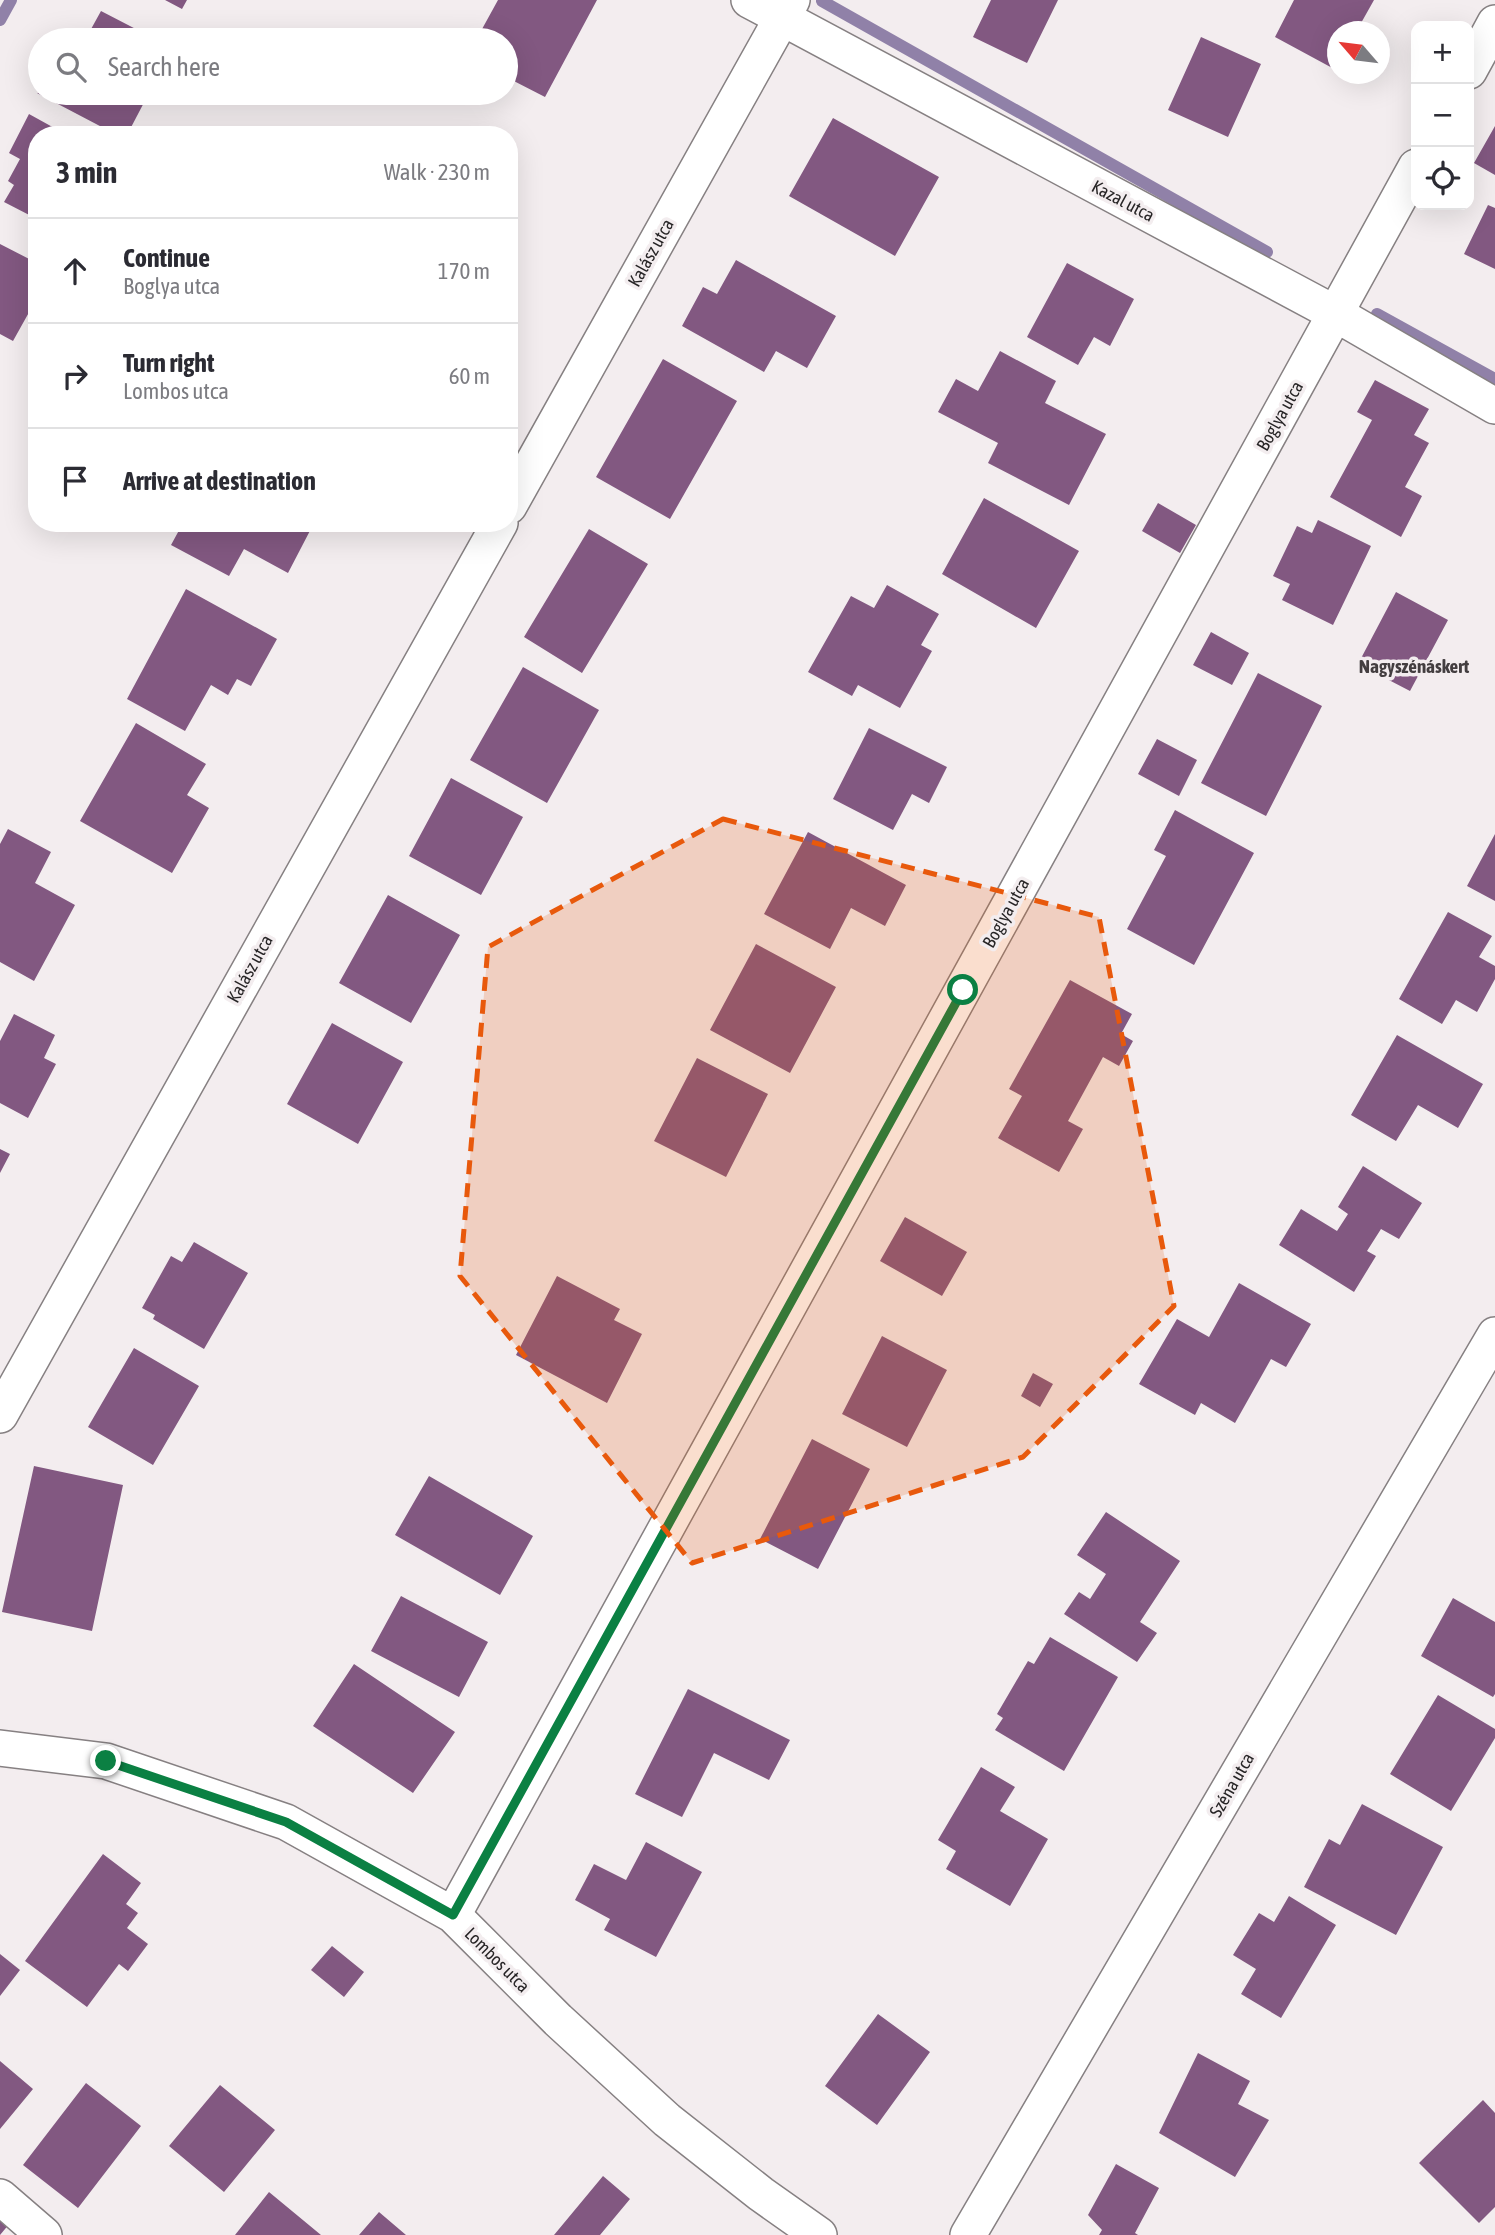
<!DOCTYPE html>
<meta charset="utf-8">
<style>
body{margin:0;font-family:"Asap Condensed",sans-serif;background:#f7f7f7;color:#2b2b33}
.controls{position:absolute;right:21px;top:21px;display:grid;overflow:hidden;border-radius:14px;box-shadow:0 7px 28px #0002}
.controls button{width:63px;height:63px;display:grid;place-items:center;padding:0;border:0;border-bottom:2px solid #e1e1e2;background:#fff;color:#2b2b33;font:35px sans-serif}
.compass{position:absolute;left:1327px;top:21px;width:63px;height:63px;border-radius:50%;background:#fff;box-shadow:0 7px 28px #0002;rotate:298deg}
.stop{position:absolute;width:21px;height:21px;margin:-16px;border:5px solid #0b8043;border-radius:50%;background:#fff}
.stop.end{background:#0b8043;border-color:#fff;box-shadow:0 2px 7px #0008}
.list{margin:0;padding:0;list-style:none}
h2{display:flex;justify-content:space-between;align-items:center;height:91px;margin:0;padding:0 28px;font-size:30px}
h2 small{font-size:23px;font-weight:400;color:#7c7c81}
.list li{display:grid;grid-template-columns:46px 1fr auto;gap:21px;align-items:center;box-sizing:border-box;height:105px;padding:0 28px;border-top:2px solid #e1e1e2}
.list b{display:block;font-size:26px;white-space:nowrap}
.list p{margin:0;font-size:23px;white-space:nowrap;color:#7c7c81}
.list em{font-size:23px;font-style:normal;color:#7c7c81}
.icon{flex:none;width:38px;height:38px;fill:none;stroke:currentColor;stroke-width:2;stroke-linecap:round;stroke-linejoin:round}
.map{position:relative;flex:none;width:1495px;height:2235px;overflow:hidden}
.search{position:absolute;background:#fff;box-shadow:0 7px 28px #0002;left:28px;top:28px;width:490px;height:77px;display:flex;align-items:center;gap:18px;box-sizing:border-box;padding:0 24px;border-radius:38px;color:#7c7c81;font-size:26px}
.panel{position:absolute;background:#fff;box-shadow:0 7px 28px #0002;left:28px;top:126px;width:490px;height:406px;border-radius:28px}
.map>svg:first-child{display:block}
</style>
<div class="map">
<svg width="1495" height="2235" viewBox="0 0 1495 2235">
<rect width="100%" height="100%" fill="#f3edef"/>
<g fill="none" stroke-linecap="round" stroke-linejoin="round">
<path stroke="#9081a8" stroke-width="12" d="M822 1 1267 252
M0 20 11 0
M1377 314 1495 379"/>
</g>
<path fill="#825881" d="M165 0H187L182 9Z
M498 0H597L545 97 506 77V40H476Z
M991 0H1058L1027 63 973 37Z
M1294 0H1374L1356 32H1338L1336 70 1275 37Z
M101 11 157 40H85Z
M1201 37 1261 64 1228 137 1168 110Z
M37 93H149L127 135H117Z
M29 114 67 135H37V219L4 202 14 185 8 181 20 159 9 153Z
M833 118 939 177 895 256 789 196Z
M1495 126V175L1474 163Z
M1488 205 1495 208V269L1464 254Z
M0 244 37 263V298L13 341 0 334Z
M736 260 836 316 807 368 776 351 764 372 682 326 703 287 717 294Z
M1067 263 1134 299 1110 346 1094 337 1078 365 1027 337Z
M1000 351 1056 381 1045 403 1106 434 1069 505 988 463 998 443 938 412 956 379 978 391Z
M663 359 737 401 670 519 596 477Z
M1375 380 1429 409 1414 435 1429 443 1405 487 1422 496 1401 537 1330 497 1372 420 1357 412Z
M984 498 1079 551 1036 628 942 574Z
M1158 503 1196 525 1180 553 1142 531Z
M1318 520 1371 546 1333 625 1282 600 1290 584 1273 576 1297 526 1312 533Z
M183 523H314L288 573 244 549 229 576 171 545Z
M589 529 648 564 582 673 524 637Z
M887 585 939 614 921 645 932 651 900 708 858 685 852 696 808 672 851 596 874 608Z
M186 589 277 639 251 686 237 679 228 695 211 685 185 731 127 699Z
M1396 592 1448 620 1410 691 1358 664Z
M1211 632 1249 653 1232 685 1193 665Z
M523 667 599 710 547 803 470 760Z
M1258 673 1322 706 1266 816 1201 783Z
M136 723 206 764 187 795 209 808 172 873 80 821Z
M869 728 947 767 929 803 912 794 893 830 833 799Z
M1157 739 1197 760 1179 796 1138 774Z
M451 778 523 817 481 895 409 856Z
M1175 810 1254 853 1194 965 1127 929 1166 856 1154 850Z
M8 829 51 852 35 883 75 905 34 981 0 962V844Z
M808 832 906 885 885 926 851 908 830 949 764 914Z
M1495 834V901L1467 886Z
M388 895 460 935 411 1023 339 983Z
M1448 912 1492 936 1479 957 1495 966V979L1477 1012 1456 1000 1442 1024 1399 999Z
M756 944 836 987 790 1073 710 1030Z
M1070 980 1132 1014 1121 1034 1133 1041 1119 1066 1103 1057 1068 1121 1083 1129 1059 1172 998 1138 1022 1096 1009 1089Z
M14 1014 55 1035 44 1058 56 1064 28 1118 0 1103V1041Z
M332 1023 403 1062 358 1144 287 1104Z
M1397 1035 1483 1084 1458 1128 1418 1105 1396 1141 1351 1115Z
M697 1058 768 1094 726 1177 654 1141Z
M0 1149 10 1154 0 1173Z
M1363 1166 1422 1203 1399 1239 1381 1229 1367 1251 1376 1256 1354 1292 1279 1245 1301 1209 1337 1231 1348 1214 1338 1207Z
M905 1217 967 1252 942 1296 880 1261Z
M194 1242 248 1273 204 1349 153 1319 155 1315 142 1308 171 1256 182 1262Z
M557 1276 620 1309 614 1320 642 1334 607 1403 516 1355Z
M1239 1283 1311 1324 1286 1367 1271 1359 1235 1423 1201 1403 1195 1415 1139 1384 1177 1319 1209 1337Z
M882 1336 947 1370 907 1447 842 1414Z
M134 1348 199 1386 153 1465 88 1427Z
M1033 1373 1053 1384 1040 1407 1021 1396Z
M812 1439 870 1469 818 1569 760 1539Z
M34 1466 123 1485 92 1631 2 1612Z
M429 1476 533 1536 500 1595 395 1535Z
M1106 1512 1180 1561 1140 1622 1157 1633 1137 1662 1064 1614 1079 1592 1090 1599 1106 1574 1077 1555Z
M401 1596 488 1642 459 1697 371 1651Z
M1453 1598 1495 1622V1694L1493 1697 1421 1656Z
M1050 1637 1118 1677 1064 1771 995 1730 1003 1718 997 1714 1028 1661 1034 1664Z
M354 1664 455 1732 413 1793 313 1726Z
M688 1689 790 1740 769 1780 714 1753 682 1817 635 1794Z
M1438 1695 1495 1729V1738L1451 1811 1390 1774Z
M981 1767 1015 1787 1000 1811 1048 1839 1010 1906 946 1869 956 1851 938 1840Z
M1362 1804 1443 1847 1396 1935 1304 1887 1329 1839 1340 1845Z
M646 1842 702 1872 656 1957 604 1930 610 1919 575 1900 594 1864 626 1880Z
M103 1854 141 1883 126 1904 138 1913 127 1928 148 1944 128 1971 119 1964 87 2007 25 1961Z
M1289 1896 1336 1925 1281 2018 1241 1994 1256 1969 1233 1955 1259 1913 1274 1922Z
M332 1946 364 1972 344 1997 311 1970Z
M0 1954 20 1970 0 1996Z
M878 2014 930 2052 877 2125 825 2086Z
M1198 2053 1250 2081 1238 2104 1269 2120 1235 2177 1159 2133Z
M0 2061 33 2089 0 2129Z
M86 2083 141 2126 78 2208 23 2165Z
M220 2085 275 2130 224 2192 169 2146Z
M1483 2100 1495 2113V2207L1479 2223 1419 2163Z
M1116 2164 1159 2188 1135 2233 1138 2235H1099L1102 2230 1088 2215Z
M603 2176 630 2199 600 2235H554Z
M269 2192 321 2235H235Z
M379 2212 406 2235H359Z
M0 2216 10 2223 0 2235Z"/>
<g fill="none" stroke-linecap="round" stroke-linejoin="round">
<g stroke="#868082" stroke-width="38">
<path id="street" d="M749 0 1336 314 1495 406
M1469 71 1495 23
M509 506 792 0
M0 1415 500 523
M0 1748 106 1761 286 1822 453 1915 558 2020 667 2120 761 2194 819 2235
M453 1915 1416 167
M0 2197 44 2235
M968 2235 1495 1335"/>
</g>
<use href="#street" stroke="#fff" stroke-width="35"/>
</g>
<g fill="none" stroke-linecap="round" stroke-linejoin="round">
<path stroke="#0b8043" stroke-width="9" d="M106 1761 286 1822 453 1915 963 990"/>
</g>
<path fill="#e8590c" fill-opacity="0.2" stroke="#e8590c" stroke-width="5" stroke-dasharray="14 9" stroke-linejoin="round" d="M723 819 1099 917 1174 1306 1023 1457 692 1563 460 1276 488 947Z"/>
<g text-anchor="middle" stroke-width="7" stroke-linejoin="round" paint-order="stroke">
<g font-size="18" fill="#272526" stroke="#f3edef">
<text transform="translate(1123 201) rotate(28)" y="6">Kazal utca</text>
<text transform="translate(651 253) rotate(-61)" y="6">Kalász utca</text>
<text transform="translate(1280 416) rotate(-61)" y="6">Boglya utca</text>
<text transform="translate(1006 913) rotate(-61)" y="6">Boglya utca</text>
<text transform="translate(250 969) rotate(-61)" y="6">Kalász utca</text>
<text transform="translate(1232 1785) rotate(-60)" y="6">Széna utca</text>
<text transform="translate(497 1960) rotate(45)" y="6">Lombos utca</text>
</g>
<g font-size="19" font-weight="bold" fill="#433e40" stroke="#f3edef">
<text x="1414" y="673">Nagyszénáskert</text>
</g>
</g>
</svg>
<div class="controls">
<button>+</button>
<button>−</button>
<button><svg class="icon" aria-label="locate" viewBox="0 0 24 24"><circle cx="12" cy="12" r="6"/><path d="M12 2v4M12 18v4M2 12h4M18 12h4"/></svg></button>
</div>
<svg class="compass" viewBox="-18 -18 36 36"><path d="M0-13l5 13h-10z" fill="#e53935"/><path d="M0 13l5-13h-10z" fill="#7c7c81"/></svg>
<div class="stop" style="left:963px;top:990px"></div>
<div class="stop end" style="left:106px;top:1761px"></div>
<div class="search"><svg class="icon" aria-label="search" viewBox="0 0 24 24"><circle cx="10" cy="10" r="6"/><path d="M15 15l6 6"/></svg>Search here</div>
<section class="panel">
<h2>3 min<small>Walk · 230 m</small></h2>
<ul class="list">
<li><svg class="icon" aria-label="ahead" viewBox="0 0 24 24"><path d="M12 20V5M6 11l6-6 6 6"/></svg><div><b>Continue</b><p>Boglya utca</p></div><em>170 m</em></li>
<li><svg class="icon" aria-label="right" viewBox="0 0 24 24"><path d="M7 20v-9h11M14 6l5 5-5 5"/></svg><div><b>Turn right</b><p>Lombos utca</p></div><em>60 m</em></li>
<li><svg class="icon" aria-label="arrive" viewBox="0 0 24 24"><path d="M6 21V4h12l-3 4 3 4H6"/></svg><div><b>Arrive at destination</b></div></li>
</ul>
</section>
</div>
